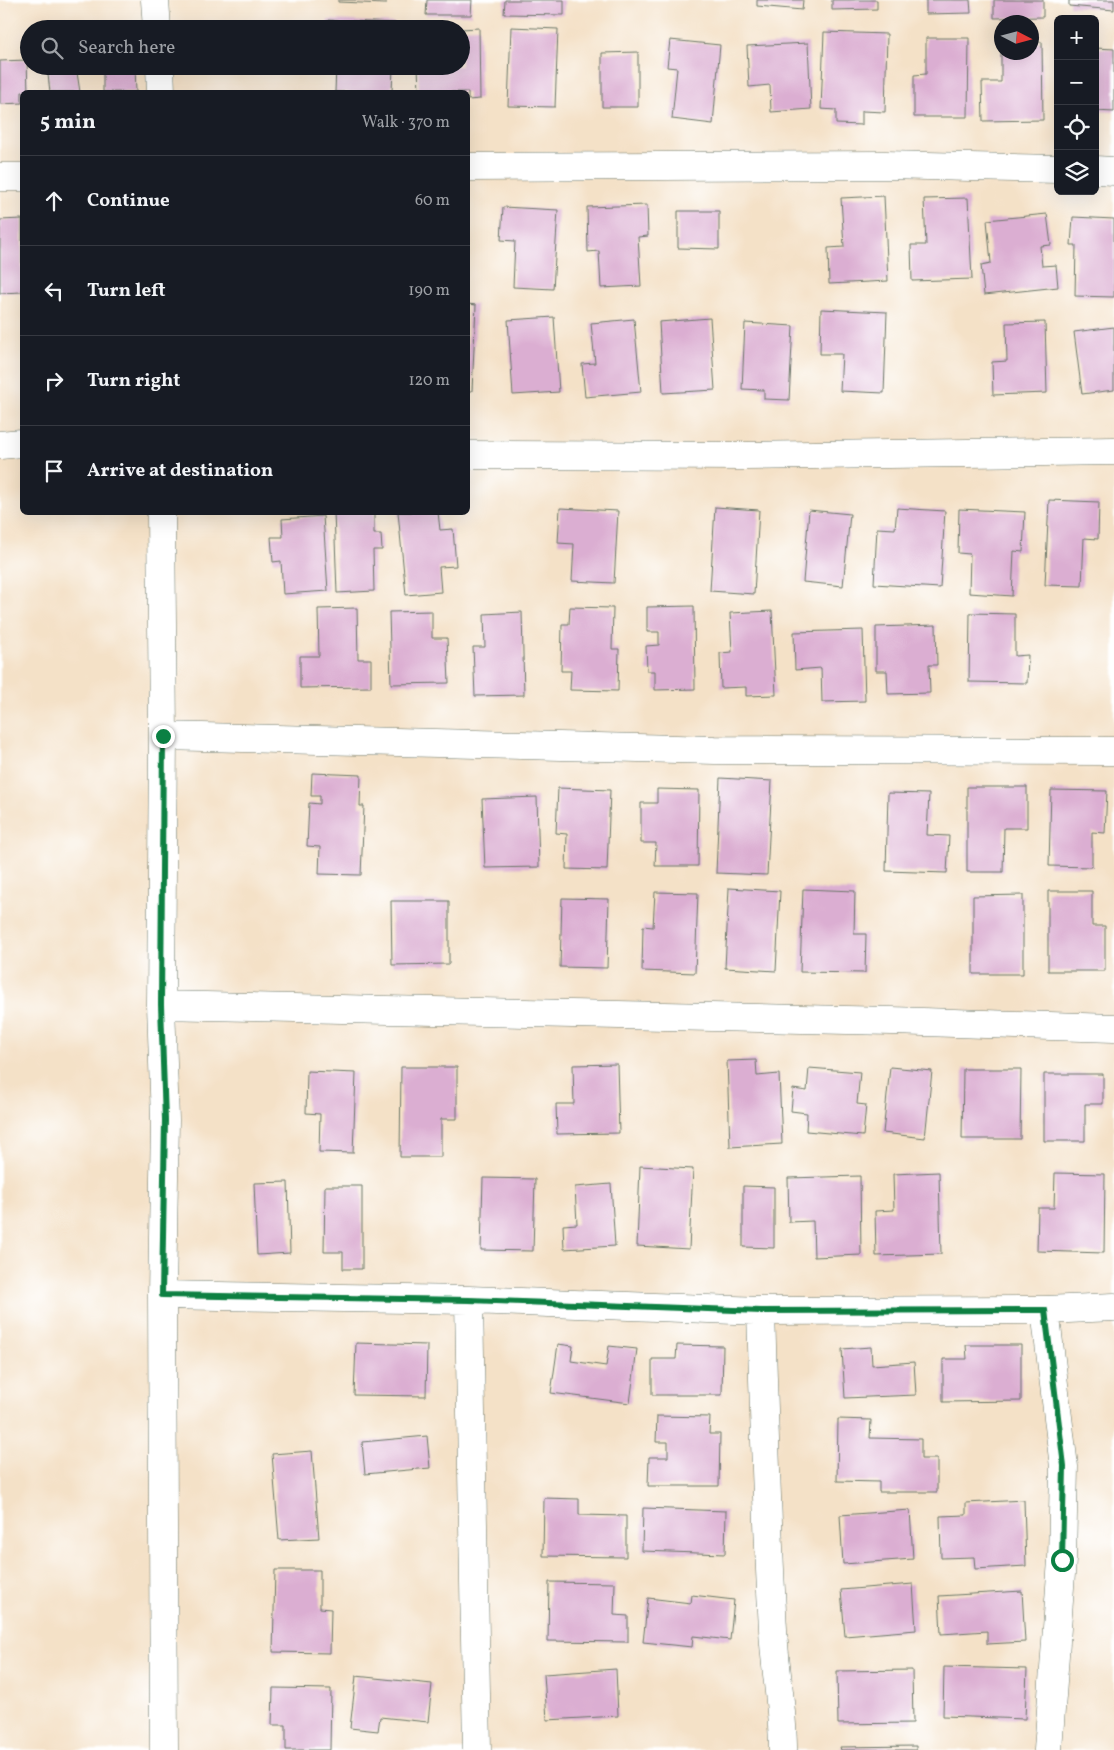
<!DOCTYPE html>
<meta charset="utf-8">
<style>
body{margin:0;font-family:Vollkorn,serif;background:#242831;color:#f1f3f6}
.controls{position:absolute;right:15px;top:15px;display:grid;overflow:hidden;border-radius:8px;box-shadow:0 5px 20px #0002}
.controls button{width:45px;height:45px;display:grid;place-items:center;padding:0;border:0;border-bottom:1px solid #363941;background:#171b24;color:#f1f3f6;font:25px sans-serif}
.compass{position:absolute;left:994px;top:15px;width:45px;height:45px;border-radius:50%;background:#171b24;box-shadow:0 5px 20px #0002;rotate:96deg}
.stop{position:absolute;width:15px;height:15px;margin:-11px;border:4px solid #0b8043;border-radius:50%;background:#fff}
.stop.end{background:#0b8043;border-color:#fff;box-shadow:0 1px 5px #0008}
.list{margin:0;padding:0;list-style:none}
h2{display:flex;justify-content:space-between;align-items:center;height:65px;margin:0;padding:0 20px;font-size:21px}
h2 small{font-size:16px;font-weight:400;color:#9ea1a6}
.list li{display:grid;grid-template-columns:32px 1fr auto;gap:15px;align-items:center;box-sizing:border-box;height:90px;padding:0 20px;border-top:1px solid #363941}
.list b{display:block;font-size:19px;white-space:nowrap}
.list em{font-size:16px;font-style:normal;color:#9ea1a6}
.icon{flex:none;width:28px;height:28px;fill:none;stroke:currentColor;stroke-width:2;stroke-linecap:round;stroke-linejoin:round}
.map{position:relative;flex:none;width:1114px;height:1750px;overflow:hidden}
.search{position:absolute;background:#171b24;box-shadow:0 5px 20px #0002;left:20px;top:20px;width:450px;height:55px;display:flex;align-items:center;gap:12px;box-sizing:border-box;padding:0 18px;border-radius:28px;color:#9ea1a6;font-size:19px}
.panel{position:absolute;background:#171b24;box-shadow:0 5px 20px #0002;left:20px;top:90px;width:450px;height:425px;border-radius:8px}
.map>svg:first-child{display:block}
</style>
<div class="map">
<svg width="1114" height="1750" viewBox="0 0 1114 1750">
<rect width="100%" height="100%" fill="#fff"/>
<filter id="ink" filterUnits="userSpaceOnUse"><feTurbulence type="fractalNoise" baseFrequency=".02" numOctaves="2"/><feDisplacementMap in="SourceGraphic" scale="10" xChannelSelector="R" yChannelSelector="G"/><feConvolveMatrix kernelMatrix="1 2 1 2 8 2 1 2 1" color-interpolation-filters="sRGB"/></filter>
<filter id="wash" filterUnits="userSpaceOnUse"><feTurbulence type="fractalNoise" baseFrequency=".0096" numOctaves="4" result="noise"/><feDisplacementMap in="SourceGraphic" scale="20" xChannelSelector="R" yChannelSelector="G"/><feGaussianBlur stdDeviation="1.12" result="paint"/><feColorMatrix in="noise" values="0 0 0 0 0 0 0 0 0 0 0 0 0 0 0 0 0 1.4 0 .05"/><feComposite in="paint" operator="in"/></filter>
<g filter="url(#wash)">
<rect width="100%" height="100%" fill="#f4e1c7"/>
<g id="blocks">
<path fill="#dbaed2" d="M338 0H386V4L338 2Z
M427 0H472L471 15H426Z
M505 0H564V15L504 14Z
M757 0H803L802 10 757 6Z
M832 0H877V9L832 10Z
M926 0H970L971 13 926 14Z
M994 0H1043V17L994 18Z
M1069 0H1114V10L1069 6Z
M328 20 395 23 394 29H327Z
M511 27 558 29 555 107 508 106Z
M479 28 480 99 468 100V92H419L418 66H461V29Z
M824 32 887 34 885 112 862 111V125L836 124V110L821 109Z
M926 38H969L968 117H914V75L926 74Z
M670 40 720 45 713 124 672 119 677 68 667 67Z
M1032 42H1042L1043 120 983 121 982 82H1001V52H1032Z
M808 43 811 109 771 112 770 85 749 87 747 46Z
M1095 48 1114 49V112L1095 111Z
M638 52V107H602V53Z
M27 60 28 92H22V103L0 104V61Z
M47 66H76L80 92H50Z
M103 66H135L136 92H103Z
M336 66H393L392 92H335Z
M884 196 888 281 829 284 828 248 844 247 841 198Z
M968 198 972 279 912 281 911 245H926L924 199Z
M647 205 648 236 638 237 641 286 601 288 599 251 588 252 587 207Z
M503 207 558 210 553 289 513 287 515 241 501 240Z
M678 211H719V249L678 248Z
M1047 214 1051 245 1040 246 1042 266 1056 265 1058 287 984 295 981 265 991 263 987 220Z
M1073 217 1114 219V297L1075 296 1076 245H1071Z
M22 219V292L0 293V220Z
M468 304 476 305 472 391H468Z
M821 309 887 312 884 393 840 391 842 354H820Z
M554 317 559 392 513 395 508 320Z
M710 318 715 390 663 393 659 322Z
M634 319 641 392 585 397 582 364 595 363 591 323Z
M1045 322 1047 393 993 395 992 362 1007 361 1006 323Z
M745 323 793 326 789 400 764 399V390L742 389Z
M1114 327V390L1082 394 1074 332Z
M1049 500 1099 502 1098 539 1084 538 1082 586 1045 585Z
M715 507 759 510 754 594 710 591Z
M560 508 618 511 614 583 572 581 574 544 558 543Z
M897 508 945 511 940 588 874 584 877 528 895 529Z
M959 509 1025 512 1023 552 1014 551 1012 596 969 593 970 554 958 553Z
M809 510 850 514 843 586 803 582Z
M334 512H374V534H381L382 550H373L374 591 337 593Z
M398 512H438L440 530 453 529 456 566 439 567 441 592 406 595Z
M323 516 328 591 283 594 281 561 273 562 271 537H283L282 519Z
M694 606 695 689 655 690V671H647L646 646 659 645V632H647V607Z
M570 607 613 608 612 649H619L618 691 570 690 571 671H561L562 624H569Z
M357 608 358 659H371V687L300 688V656H319L318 609Z
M432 611V638H447L449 683 391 684 389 612Z
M772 611 776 695 746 696V687L721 688 720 653 732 652 730 613Z
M522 612 524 695 475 696 473 647H485L484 614Z
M970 613 1015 614V656L1028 655 1027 683 969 682Z
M936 625 937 665H929L930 693 888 694 887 671H876V627Z
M863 630 865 701 822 702 821 668 795 670 794 632Z
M312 773 361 775 360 806H364L361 875 319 874 320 847 307 846 309 803 320 804V796H311Z
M720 778 772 781 767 875 716 873Z
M967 787H1027V828H1004L1003 872H967Z
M558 788 610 790 607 870 566 869 567 834 556 833Z
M657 789 699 790 698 866H655L656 843H641V803H657Z
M1051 790 1107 791 1105 833 1092 832V867L1049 866Z
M888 793 929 794 927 835 949 836 947 873 886 871Z
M537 797 539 867 485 868 482 799Z
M729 888 780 891 776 971 725 968Z
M803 889 855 891 854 934H866L865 973 800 972Z
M1048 891H1092V926H1105V971H1048Z
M655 892 698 893 695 973 642 971 643 926 653 927Z
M1023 895V974H973V896Z
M562 898 609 899 607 968 560 967Z
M391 901H449V964L392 965Z
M756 1060 757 1076 779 1074 782 1144 730 1147 727 1061Z
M617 1064 619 1133 557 1134 556 1104H574L573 1065Z
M401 1067H457V1119H441V1157H400Z
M890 1067 932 1071 925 1138 883 1133Z
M809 1068 860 1072 857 1104 866 1105 863 1136 806 1131 807 1113 791 1111 793 1089 807 1091Z
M963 1069H1021L1020 1139H962Z
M307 1071 356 1073 353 1153 319 1152 320 1114 306 1113Z
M1044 1074H1103V1104H1085V1141H1044Z
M640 1166 693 1169 689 1249 637 1246Z
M939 1172 941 1254 876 1256 875 1211 894 1210 893 1174Z
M1055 1173 1105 1174 1104 1253 1037 1251 1038 1208H1054Z
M860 1176 861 1255 814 1257 813 1221 789 1222 788 1178Z
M483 1178 535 1179 533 1251 481 1250Z
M288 1182 290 1253 257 1255 254 1183Z
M611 1184 615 1246 564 1249 563 1225 577 1224 575 1187Z
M325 1186H362V1269H343V1252H324Z
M743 1186 774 1187V1248L743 1247Z
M356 1343 427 1345 426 1396 354 1395Z
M558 1344 573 1346 571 1361 606 1366 609 1346 637 1349 630 1403 551 1393Z
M677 1345 723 1346 722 1395H652V1359H676Z
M966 1345H1021V1401L943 1402V1359H967Z
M871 1347 872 1365 914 1362 916 1395 845 1398 842 1349Z
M657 1416 710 1417 709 1434H720L719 1486H648L649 1457H668V1442H656Z
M838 1419 871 1420 870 1438 921 1439V1459H937V1492H879V1482L837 1481Z
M427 1436 430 1468 365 1474 362 1442Z
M312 1451 319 1538 279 1540 272 1454Z
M544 1498 579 1499V1515L626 1516V1557L543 1556Z
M1024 1500 1026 1566 975 1569 974 1557 941 1558 940 1516 966 1515V1503Z
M643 1508 726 1511 725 1554 642 1551Z
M910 1510 913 1559 843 1564 840 1515Z
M275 1570H320V1608L331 1609 330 1653 273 1652Z
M549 1582 615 1583 614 1615 628 1616V1642L548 1641Z
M913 1584 916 1630 845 1636 841 1590Z
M1022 1591 1025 1642 987 1644V1631L941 1634 939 1596Z
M692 1595 734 1600 730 1640 693 1636 692 1647 643 1642 648 1598 691 1603Z
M944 1667 1027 1669 1025 1719 943 1716Z
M616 1669 618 1716 547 1720 544 1674Z
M912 1670 913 1723 838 1724 837 1671Z
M356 1676 432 1684 428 1722 380 1717 378 1731 350 1728Z
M273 1688 331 1689 330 1750H286V1725H272Z
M916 1746V1750H841L840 1747Z"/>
</g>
</g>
<g filter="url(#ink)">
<use href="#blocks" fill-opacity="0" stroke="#6a7667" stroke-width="1"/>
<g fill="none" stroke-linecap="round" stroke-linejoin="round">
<g stroke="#6a7667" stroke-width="29">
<path id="street" d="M155 0 157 29
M160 66 161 92
M468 167 885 165 1058 169
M1095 170 1114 171
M0 177H22
M0 445 22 443
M468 455 746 456 1114 451
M161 512 163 736 161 1005 165 1120 162 1295 164 1750
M163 736 715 750 1114 751
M161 1005 892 1021 1114 1028
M162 1295 469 1300 761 1311 1045 1310 1114 1307
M469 1300 477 1750
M1045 1310 1064 1467 1062 1560 1048 1750
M761 1311C764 1417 767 1523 773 1629 775 1670 783 1709 783 1750"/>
</g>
<use href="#street" stroke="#fff" stroke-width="28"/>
</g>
</g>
<g fill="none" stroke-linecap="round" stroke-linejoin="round" filter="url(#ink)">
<path stroke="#0b8043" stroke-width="6" d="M163 736 161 1005 165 1120 162 1295 469 1300 761 1311 1045 1310 1064 1466 1062 1560"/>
</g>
</svg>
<div class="controls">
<button>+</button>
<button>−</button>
<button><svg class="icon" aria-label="locate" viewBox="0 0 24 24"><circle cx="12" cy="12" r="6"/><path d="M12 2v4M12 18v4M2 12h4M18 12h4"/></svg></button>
<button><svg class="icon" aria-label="layers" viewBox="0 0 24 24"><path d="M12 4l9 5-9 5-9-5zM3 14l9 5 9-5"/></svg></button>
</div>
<svg class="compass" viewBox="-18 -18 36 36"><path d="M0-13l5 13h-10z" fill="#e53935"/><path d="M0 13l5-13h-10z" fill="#9ea1a6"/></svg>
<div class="stop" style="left:1062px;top:1560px"></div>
<div class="stop end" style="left:163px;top:736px"></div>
<div class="search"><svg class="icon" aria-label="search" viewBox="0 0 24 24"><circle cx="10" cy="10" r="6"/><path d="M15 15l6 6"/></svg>Search here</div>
<section class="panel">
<h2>5 min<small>Walk · 370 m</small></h2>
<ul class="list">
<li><svg class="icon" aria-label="ahead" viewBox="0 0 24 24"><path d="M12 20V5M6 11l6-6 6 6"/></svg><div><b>Continue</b></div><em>60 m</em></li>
<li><svg class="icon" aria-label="left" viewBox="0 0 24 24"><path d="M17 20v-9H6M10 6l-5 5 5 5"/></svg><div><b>Turn left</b></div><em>190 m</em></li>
<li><svg class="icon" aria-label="right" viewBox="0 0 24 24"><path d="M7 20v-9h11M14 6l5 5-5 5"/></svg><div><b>Turn right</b></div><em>120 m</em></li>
<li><svg class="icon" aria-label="arrive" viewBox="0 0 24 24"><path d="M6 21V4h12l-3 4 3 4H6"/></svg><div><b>Arrive at destination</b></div></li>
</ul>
</section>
</div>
